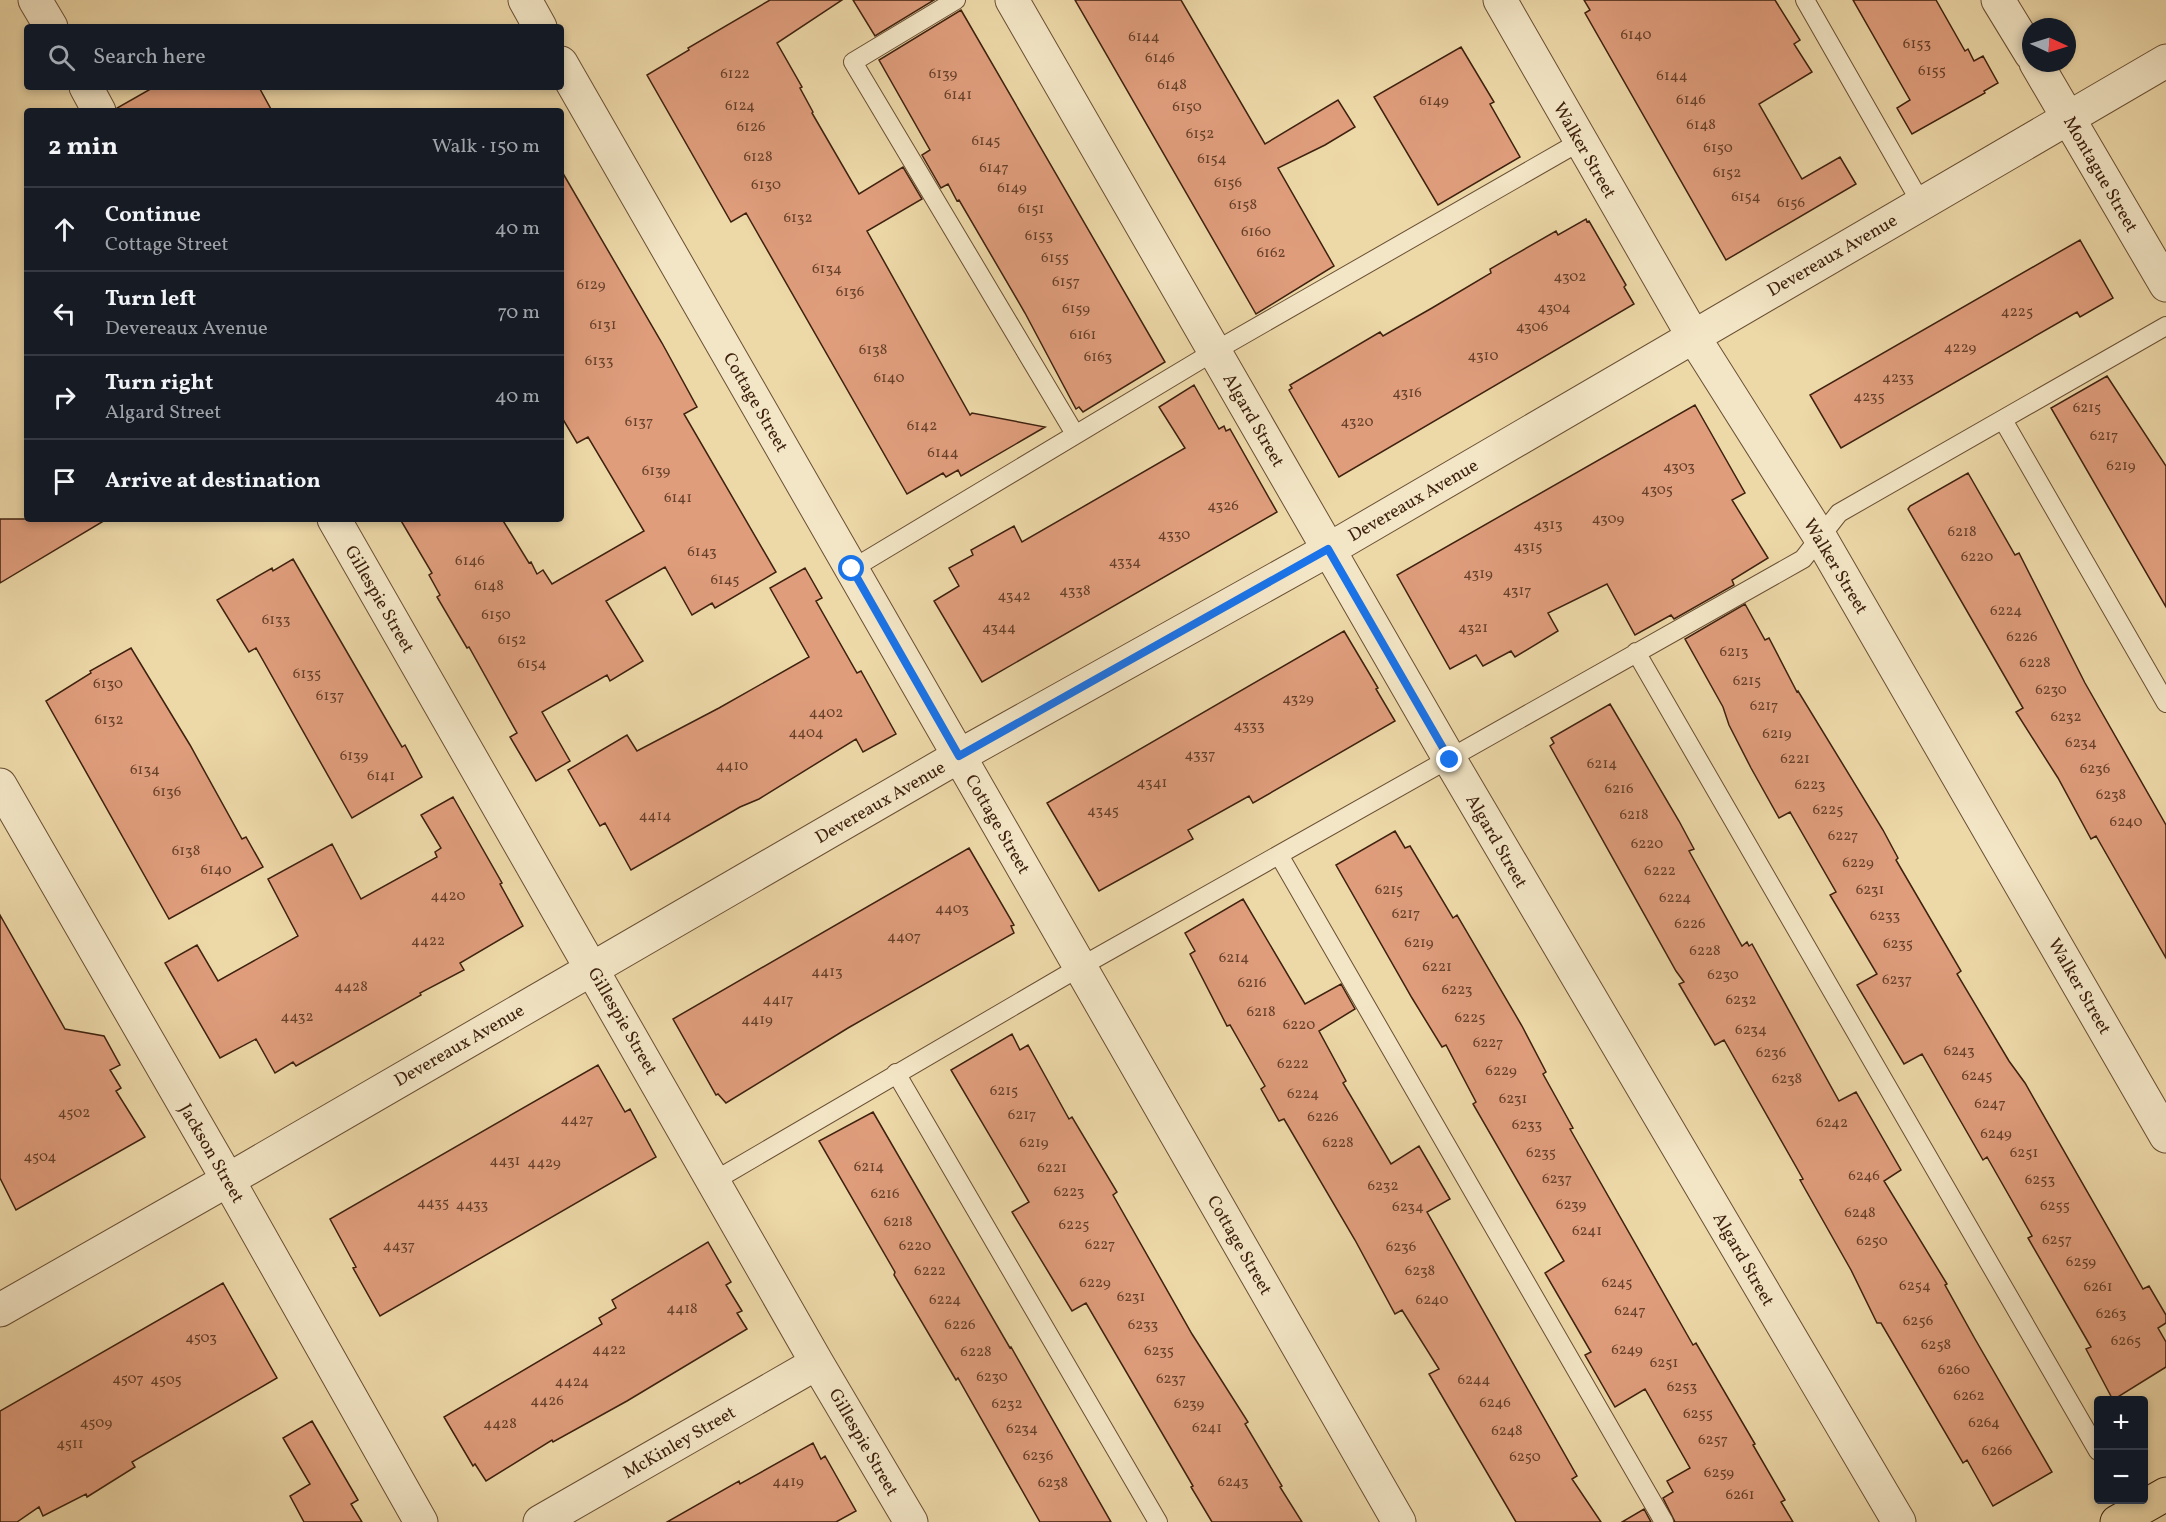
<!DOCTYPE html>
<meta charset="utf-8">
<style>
body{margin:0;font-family:Vollkorn,serif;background:#20242c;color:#f1f3f6}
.controls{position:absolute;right:18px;bottom:18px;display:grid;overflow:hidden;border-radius:6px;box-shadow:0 3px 9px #0003}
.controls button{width:54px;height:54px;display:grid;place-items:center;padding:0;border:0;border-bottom:2px solid #363941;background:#171b24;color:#f1f3f6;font:30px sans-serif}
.compass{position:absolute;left:2022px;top:18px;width:54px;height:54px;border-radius:50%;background:#171b24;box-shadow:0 3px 9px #0003;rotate:94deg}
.stop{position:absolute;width:18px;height:18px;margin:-14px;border:4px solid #1a73e8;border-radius:50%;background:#fff}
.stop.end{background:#1a73e8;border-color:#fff;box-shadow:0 2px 6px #0008}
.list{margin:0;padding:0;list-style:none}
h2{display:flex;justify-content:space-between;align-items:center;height:78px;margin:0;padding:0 24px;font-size:26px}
h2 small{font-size:20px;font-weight:400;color:#9ea1a6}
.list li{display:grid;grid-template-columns:39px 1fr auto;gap:18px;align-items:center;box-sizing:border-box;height:84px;padding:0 24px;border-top:2px solid #363941}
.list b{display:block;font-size:22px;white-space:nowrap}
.list p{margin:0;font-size:20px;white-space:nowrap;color:#9ea1a6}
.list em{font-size:20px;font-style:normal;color:#9ea1a6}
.icon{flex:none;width:33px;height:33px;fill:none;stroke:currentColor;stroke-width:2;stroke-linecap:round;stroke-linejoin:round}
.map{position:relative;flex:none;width:2166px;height:1522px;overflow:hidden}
.search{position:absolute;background:#171b24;box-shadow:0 3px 9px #0003;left:24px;top:24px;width:540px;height:66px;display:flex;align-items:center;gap:15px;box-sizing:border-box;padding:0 21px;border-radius:6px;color:#9ea1a6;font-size:22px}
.panel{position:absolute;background:#171b24;box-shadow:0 3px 9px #0003;left:24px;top:108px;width:540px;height:414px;border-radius:6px}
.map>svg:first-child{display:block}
</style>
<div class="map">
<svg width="2166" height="1522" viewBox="0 0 2166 1522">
<rect width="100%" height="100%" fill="#edd8a8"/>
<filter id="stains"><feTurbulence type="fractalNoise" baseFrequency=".00333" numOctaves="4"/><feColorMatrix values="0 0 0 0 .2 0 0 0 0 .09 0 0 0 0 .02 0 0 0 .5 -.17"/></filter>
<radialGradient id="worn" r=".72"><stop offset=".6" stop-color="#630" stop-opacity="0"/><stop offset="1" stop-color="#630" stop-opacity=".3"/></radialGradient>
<path fill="#df9d7c" stroke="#3e210e" stroke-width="1.5" d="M770 0H842L777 43 802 87 800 88 813 112 812 113 859 194 903 167 922 199 867 231 970 415 972 413 1045 427 961 476 958 470 946 477 943 473 907 494 746 213 731 222 647 75 689 50 688 48Z
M853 0H934L875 36Z
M1075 0H1181L1265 144 1338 100 1355 127 1325 145 1278 168 1334 266 1256 314Z
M1584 0H1775L1800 40 1794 44 1812 72 1759 104 1802 179 1840 157 1856 184 1726 260 1585 13 1590 10Z
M1853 0H1936L1965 51 1968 49 1974 61 1983 56 1998 83 1984 91 1985 93 1912 134 1897 108 1910 100Z
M961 10 1165 362 1083 412 1079 407 1076 409 1025 313 959 200 957 201 948 184 941 188 922 155 930 150 879 60Z
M1461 47 1494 102 1490 104 1520 157 1438 205 1374 97Z
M154 87H264L260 89 272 111H118L117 108Z
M561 170 662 343 697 407 684 414 776 572 715 608 712 603 692 615 665 567 606 601 643 661 610 681 607 675 542 712 570 761 536 781 510 737 517 733 469 647 467 648 437 597 440 595 429 575 432 573 400 519H502L529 563 531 562 537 574 543 570 552 584 644 531 588 437 577 443 561 416Z
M1586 219 1587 222 1589 221 1626 285 1624 287 1634 304 1339 477 1289 390 1292 388 1290 385 1380 332 1383 336 1432 308 1491 273 1490 269 1556 231 1558 235Z
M2080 240 2113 298 2080 317 2077 312 1841 448 1810 395Z
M2107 376 2166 466V607L2051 408Z
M1194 385 1219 429 1224 426 1226 431 1230 429 1277 512 982 682 934 601 959 586 949 568 973 555 971 550 1014 526 1022 542 1185 448 1159 407Z
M1695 405 1745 493 1732 500 1768 558 1732 580 1734 585 1674 619 1671 615 1635 635 1607 584 1548 613 1558 631 1515 657 1511 651 1483 666 1476 655 1450 669 1397 575Z
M1968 473 2015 555 2019 553 2085 683 2166 825V958L2096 836 2091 839 2058 778 2016 712 2023 708 1908 509 1910 506Z
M0 519H107L0 583Z
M293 559 402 747 405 745 422 777 352 818 256 648 249 652 217 600 272 568 273 571Z
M805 568 822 598 816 601 857 673 861 671 896 734 863 752 856 739 759 799 740 807 631 870 605 823 600 826 568 770 627 735 637 751 719 708 809 657 770 588Z
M1745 604 1765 640 1769 638 1797 692 1798 691 1883 830 1898 858 1896 860 1961 971 1957 974 2009 1061 2025 1083 2143 1289 2149 1286 2166 1315V1323L2158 1328 2166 1342V1367L2113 1400 2086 1349 2091 1347 2028 1238 2032 1236 1987 1157 1983 1160 1922 1054 1904 1064 1857 985 1877 974 1830 895 1836 892 1790 812 1779 818 1751 768 1729 725 1723 707 1685 639Z
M1344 631 1378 688 1376 689 1395 721 1253 803 1249 796 1188 830 1193 839 1099 891 1047 803Z
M131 648 190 745 242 839 246 837 263 867 169 919 46 701 91 673 90 671Z
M1610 704 1679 821 1694 849 1689 851 1742 946 1747 942 1749 946 1752 944 1839 1101 1856 1092 1901 1170 1884 1181 1947 1284 1945 1285 1975 1339 2052 1472 1993 1506 1967 1460 1963 1463 1881 1323H1877L1851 1270 1800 1180 1803 1179 1724 1040 1715 1045 1679 984 1684 982 1676 971 1550 746 1554 743 1551 738Z
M453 797 502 883 500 884 523 926 460 963 464 970 420 993 421 995 296 1066 293 1062 275 1073 256 1039 220 1058 165 963 197 945 218 981 298 936 268 879 332 844 361 899 437 857 435 852 441 848 421 815Z
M1395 831 1405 848 1410 846 1453 918 1457 915 1522 1026 1546 1072 1543 1074 1573 1128 1570 1129 1693 1345 1696 1343 1755 1444 1753 1445 1785 1500 1781 1502 1793 1522H1675L1663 1498 1673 1492 1667 1481 1690 1468 1645 1389 1615 1407 1585 1355 1591 1352 1545 1273 1564 1261 1473 1104 1476 1102 1446 1045 1442 1047 1412 998 1336 865Z
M969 848 1014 925 1011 926 1014 933 848 1028 726 1103 718 1094 716 1095 673 1019Z
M1243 899 1305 1004 1341 984 1355 1009 1319 1031 1346 1081 1343 1083 1391 1164 1419 1146 1450 1199 1427 1212 1577 1476 1572 1479 1601 1522H1516L1429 1374 1439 1369 1402 1310 1395 1314 1355 1240 1284 1119 1279 1121 1261 1089 1265 1086 1230 1025 1227 1026 1190 954 1195 951 1185 933Z
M0 915 65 1029 104 1036 120 1065 110 1070 121 1088 116 1091 145 1137 16 1210 0 1178Z
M1012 1034 1020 1050 1028 1045 1069 1119 1072 1117 1117 1192 1113 1195 1192 1334 1248 1422 1245 1424 1282 1486 1280 1487 1302 1522H1212L1191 1487 1193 1486 1086 1303 1072 1311 1012 1212 1029 1202 951 1070Z
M598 1065 625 1112 630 1109 656 1157 380 1316 353 1268 356 1267 330 1219Z
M873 1112 1010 1348 1011 1347 1111 1522H1040L958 1378 956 1380 894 1275 895 1272 819 1141Z
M708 1242 731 1282 726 1285 742 1311 737 1313 747 1329 627 1401 553 1442 552 1440 486 1481 475 1464 473 1466 444 1417 602 1324 599 1318 616 1308 612 1300Z
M223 1283 277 1378 132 1462 135 1467 87 1497 86 1494 43 1516 39 1507 17 1522H0V1411Z
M312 1421 358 1500 351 1504 362 1522H304L290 1496 310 1484 283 1438Z
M813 1443 821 1459 825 1456 856 1511 836 1522H667L739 1481 740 1484Z
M1644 1509 1651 1522H1622Z"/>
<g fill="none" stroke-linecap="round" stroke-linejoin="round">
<g stroke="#6a4f34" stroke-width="20">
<path id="lane" d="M956 0 853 62 1075 434
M1805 0 1921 203
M2003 420 2166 703
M852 569 1215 351 1581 141
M1636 652 2098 1451
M1279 855 1664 1522
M896 1073 1158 1522
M714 1181 1080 967 1803 559 1839 513 2166 326"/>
</g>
<g stroke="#6a4f34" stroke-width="35">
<path id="street" d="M35 0 51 27
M525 0 540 27
M1012 0 1450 760 1899 1522
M1500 0 1693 336 1820 537 2166 1136
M1998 0 2031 54
M561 63 1399 1522
M2036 63 2166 285
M86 87 99 111
M334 519 817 1363 911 1522
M0 785 228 1180 421 1522
M0 1310 228 1180 959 756 1328 550 2166 61
M540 1522 817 1363"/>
</g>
<g stroke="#3e210e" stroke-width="35">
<path id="highway" d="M2117 1522 2166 1494"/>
</g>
<use href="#lane" stroke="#f3e6c6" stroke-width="18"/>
<use href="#street" stroke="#f3e6c6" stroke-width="33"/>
<use href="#highway" stroke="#edd8a8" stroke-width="33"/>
</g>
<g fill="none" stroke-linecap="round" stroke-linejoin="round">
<path stroke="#1a73e8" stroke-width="8" d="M852 569 959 756 1328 549 1450 760"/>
</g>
<g text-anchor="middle" stroke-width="4.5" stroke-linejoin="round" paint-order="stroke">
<g font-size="15" fill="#66402a">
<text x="1636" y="39">6140</text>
<text x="1144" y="41">6144</text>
<text x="1917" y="48">6153</text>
<text x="1160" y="62">6146</text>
<text x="1932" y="75">6155</text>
<text x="735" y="78">6122</text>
<text x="943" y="78">6139</text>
<text x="1672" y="80">6144</text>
<text x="1172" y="89">6148</text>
<text x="958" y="99">6141</text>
<text x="1691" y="104">6146</text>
<text x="1434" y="105">6149</text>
<text x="740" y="110">6124</text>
<text x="1187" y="111">6150</text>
<text x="1701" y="129">6148</text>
<text x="751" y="131">6126</text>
<text x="1200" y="138">6152</text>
<text x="986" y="145">6145</text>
<text x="1718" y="152">6150</text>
<text x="758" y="161">6128</text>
<text x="1212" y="163">6154</text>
<text x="994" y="172">6147</text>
<text x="1727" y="177">6152</text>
<text x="1228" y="187">6156</text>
<text x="766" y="189">6130</text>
<text x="1012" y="192">6149</text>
<text x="1746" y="201">6154</text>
<text x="1791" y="207">6156</text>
<text x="1243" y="209">6158</text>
<text x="1031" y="213">6151</text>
<text x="798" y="222">6132</text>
<text x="1256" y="236">6160</text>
<text x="1039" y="240">6153</text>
<text x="1271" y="257">6162</text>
<text x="1055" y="262">6155</text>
<text x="827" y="273">6134</text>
<text x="1570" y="281">4302</text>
<text x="1066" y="286">6157</text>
<text x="591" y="289">6129</text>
<text x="850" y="296">6136</text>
<text x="1554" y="312">4304</text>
<text x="1076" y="313">6159</text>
<text x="2017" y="316">4225</text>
<text x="603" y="329">6131</text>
<text x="1532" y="331">4306</text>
<text x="1083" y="339">6161</text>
<text x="1960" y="352">4229</text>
<text x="873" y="354">6138</text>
<text x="1483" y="360">4310</text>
<text x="1098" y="361">6163</text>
<text x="599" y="365">6133</text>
<text x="889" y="382">6140</text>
<text x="1898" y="382">4233</text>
<text x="1407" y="397">4316</text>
<text x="1869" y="401">4235</text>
<text x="2087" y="412">6215</text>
<text x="639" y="426">6137</text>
<text x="1357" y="426">4320</text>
<text x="922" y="430">6142</text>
<text x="2104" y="440">6217</text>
<text x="943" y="457">6144</text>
<text x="2121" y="470">6219</text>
<text x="1679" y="471">4303</text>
<text x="656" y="475">6139</text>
<text x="1657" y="494">4305</text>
<text x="678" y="502">6141</text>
<text x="1223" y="510">4326</text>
<text x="1608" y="523">4309</text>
<text x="1548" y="529">4313</text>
<text x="1962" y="536">6218</text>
<text x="1174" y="539">4330</text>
<text x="1528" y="551">4315</text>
<text x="702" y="556">6143</text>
<text x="1977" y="561">6220</text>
<text x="470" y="565">6146</text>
<text x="1125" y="566">4334</text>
<text x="1478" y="578">4319</text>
<text x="725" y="584">6145</text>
<text x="489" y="590">6148</text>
<text x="1075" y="595">4338</text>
<text x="1517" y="595">4317</text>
<text x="1014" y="600">4342</text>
<text x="2006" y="615">6224</text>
<text x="496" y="619">6150</text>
<text x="276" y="624">6133</text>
<text x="999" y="632">4344</text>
<text x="1473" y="632">4321</text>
<text x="2022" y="641">6226</text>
<text x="512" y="644">6152</text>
<text x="1734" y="656">6213</text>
<text x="2035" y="667">6228</text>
<text x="532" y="668">6154</text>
<text x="307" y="678">6135</text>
<text x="1747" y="685">6215</text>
<text x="108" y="688">6130</text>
<text x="2051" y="694">6230</text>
<text x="330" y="700">6137</text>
<text x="1298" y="703">4329</text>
<text x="1764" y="710">6217</text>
<text x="826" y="717">4402</text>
<text x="2066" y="721">6232</text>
<text x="109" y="724">6132</text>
<text x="1249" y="730">4333</text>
<text x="806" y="737">4404</text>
<text x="1777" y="738">6219</text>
<text x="2081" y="747">6234</text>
<text x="1200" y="759">4337</text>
<text x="354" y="760">6139</text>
<text x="1795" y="763">6221</text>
<text x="1602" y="768">6214</text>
<text x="732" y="770">4410</text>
<text x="2095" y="773">6236</text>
<text x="145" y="774">6134</text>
<text x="381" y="780">6141</text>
<text x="1152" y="787">4341</text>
<text x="1810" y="789">6223</text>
<text x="1619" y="793">6216</text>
<text x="167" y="796">6136</text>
<text x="2111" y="799">6238</text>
<text x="1828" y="814">6225</text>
<text x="1103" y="815">4345</text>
<text x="1634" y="819">6218</text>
<text x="655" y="820">4414</text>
<text x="2126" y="826">6240</text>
<text x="1843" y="840">6227</text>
<text x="1647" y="848">6220</text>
<text x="186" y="855">6138</text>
<text x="1858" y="867">6229</text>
<text x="216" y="874">6140</text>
<text x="1660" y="875">6222</text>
<text x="1389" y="894">6215</text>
<text x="1870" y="894">6231</text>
<text x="448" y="900">4420</text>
<text x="1675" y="902">6224</text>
<text x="952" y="913">4403</text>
<text x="1406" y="918">6217</text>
<text x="1885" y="920">6233</text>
<text x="1690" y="928">6226</text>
<text x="904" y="941">4407</text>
<text x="428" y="945">4422</text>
<text x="1419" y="947">6219</text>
<text x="1898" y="948">6235</text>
<text x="1705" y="955">6228</text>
<text x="1234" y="962">6214</text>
<text x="1437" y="971">6221</text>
<text x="827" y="976">4413</text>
<text x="1723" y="979">6230</text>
<text x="1897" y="984">6237</text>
<text x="1252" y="987">6216</text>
<text x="351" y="991">4428</text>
<text x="1457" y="994">6223</text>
<text x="778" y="1004">4417</text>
<text x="1741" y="1004">6232</text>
<text x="1261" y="1016">6218</text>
<text x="297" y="1021">4432</text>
<text x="1470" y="1022">6225</text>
<text x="757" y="1024">4419</text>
<text x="1299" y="1029">6220</text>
<text x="1751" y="1034">6234</text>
<text x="1488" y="1047">6227</text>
<text x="1959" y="1055">6243</text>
<text x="1771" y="1057">6236</text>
<text x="1293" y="1068">6222</text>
<text x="1501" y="1075">6229</text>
<text x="1977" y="1080">6245</text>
<text x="1787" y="1083">6238</text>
<text x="1004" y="1095">6215</text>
<text x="1303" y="1098">6224</text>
<text x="1513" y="1103">6231</text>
<text x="1990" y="1108">6247</text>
<text x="74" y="1117">4502</text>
<text x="1022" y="1119">6217</text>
<text x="1323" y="1121">6226</text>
<text x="577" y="1124">4427</text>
<text x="1832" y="1127">6242</text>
<text x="1527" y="1129">6233</text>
<text x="1996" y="1138">6249</text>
<text x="1034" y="1147">6219</text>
<text x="1338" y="1147">6228</text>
<text x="1541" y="1157">6235</text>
<text x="2024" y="1157">6251</text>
<text x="40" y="1161">4504</text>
<text x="505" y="1165">4431</text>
<text x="544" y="1167">4429</text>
<text x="869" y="1171">6214</text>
<text x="1052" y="1172">6221</text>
<text x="1864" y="1180">6246</text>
<text x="1557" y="1183">6237</text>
<text x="2040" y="1184">6253</text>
<text x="1383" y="1190">6232</text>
<text x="1069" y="1196">6223</text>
<text x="885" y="1198">6216</text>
<text x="433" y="1207">4435</text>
<text x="472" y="1209">4433</text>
<text x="1571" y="1209">6239</text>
<text x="2055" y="1210">6255</text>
<text x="1408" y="1211">6234</text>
<text x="1860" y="1217">6248</text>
<text x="898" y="1226">6218</text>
<text x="1074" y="1229">6225</text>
<text x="1587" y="1235">6241</text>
<text x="2057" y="1244">6257</text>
<text x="1872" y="1245">6250</text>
<text x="1100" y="1249">6227</text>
<text x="399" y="1250">4437</text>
<text x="915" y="1250">6220</text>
<text x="1401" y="1251">6236</text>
<text x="2081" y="1266">6259</text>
<text x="930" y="1275">6222</text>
<text x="1420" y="1275">6238</text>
<text x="1095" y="1287">6229</text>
<text x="1617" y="1287">6245</text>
<text x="1915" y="1290">6254</text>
<text x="2098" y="1291">6261</text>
<text x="1131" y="1301">6231</text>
<text x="945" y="1304">6224</text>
<text x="1432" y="1304">6240</text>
<text x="682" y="1313">4418</text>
<text x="1630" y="1315">6247</text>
<text x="2111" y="1318">6263</text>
<text x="1918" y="1325">6256</text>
<text x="960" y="1329">6226</text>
<text x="1143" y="1329">6233</text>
<text x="201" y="1342">4503</text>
<text x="2126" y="1345">6265</text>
<text x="1936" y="1349">6258</text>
<text x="609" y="1354">4422</text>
<text x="1627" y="1354">6249</text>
<text x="1159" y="1355">6235</text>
<text x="976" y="1356">6228</text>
<text x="1664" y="1367">6251</text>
<text x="1954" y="1374">6260</text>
<text x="992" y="1381">6230</text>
<text x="128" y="1383">4507</text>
<text x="1171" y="1383">6237</text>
<text x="166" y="1384">4505</text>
<text x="1474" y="1384">6244</text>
<text x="572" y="1386">4424</text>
<text x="1682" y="1391">6253</text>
<text x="1969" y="1400">6262</text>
<text x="547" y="1405">4426</text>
<text x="1495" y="1407">6246</text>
<text x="1007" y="1408">6232</text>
<text x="1189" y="1408">6239</text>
<text x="1698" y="1418">6255</text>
<text x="96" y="1427">4509</text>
<text x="1984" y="1427">6264</text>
<text x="500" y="1428">4428</text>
<text x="1207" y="1432">6241</text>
<text x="1022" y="1433">6234</text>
<text x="1507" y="1435">6248</text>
<text x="1713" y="1444">6257</text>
<text x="70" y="1448">4511</text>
<text x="1997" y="1455">6266</text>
<text x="1038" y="1460">6236</text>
<text x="1525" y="1461">6250</text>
<text x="1719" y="1477">6259</text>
<text x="788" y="1486">4419</text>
<text x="1233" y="1486">6243</text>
<text x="1053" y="1487">6238</text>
<text x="1740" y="1499">6261</text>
</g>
<g font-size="18" fill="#3e210e" stroke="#f3e6c6">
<text transform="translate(1585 150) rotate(60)" y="6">Walker Street</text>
<text transform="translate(2101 174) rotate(60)" y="6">Montague Street</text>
<text transform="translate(1832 255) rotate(-30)" y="6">Devereaux Avenue</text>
<text transform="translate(756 402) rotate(60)" y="6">Cottage Street</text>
<text transform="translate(1254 420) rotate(60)" y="6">Algard Street</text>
<text transform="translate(1413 500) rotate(-30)" y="6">Devereaux Avenue</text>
<text transform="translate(1836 566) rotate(59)" y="6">Walker Street</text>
<text transform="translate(380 599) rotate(60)" y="6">Gillespie Street</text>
<text transform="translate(880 802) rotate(-30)" y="6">Devereaux Avenue</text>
<text transform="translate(998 824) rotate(60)" y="6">Cottage Street</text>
<text transform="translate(1497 841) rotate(60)" y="6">Algard Street</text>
<text transform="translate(2080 986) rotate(60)" y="6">Walker Street</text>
<text transform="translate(623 1021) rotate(60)" y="6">Gillespie Street</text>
<text transform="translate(459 1045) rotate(-30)" y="6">Devereaux Avenue</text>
<text transform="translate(212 1153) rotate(60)" y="6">Jackson Street</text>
<text transform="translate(1240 1245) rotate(60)" y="6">Cottage Street</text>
<text transform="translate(1744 1259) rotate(60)" y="6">Algard Street</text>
<text transform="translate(679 1442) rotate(-30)" y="6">McKinley Street</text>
<text transform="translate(864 1442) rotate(60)" y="6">Gillespie Street</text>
</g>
</g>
<rect width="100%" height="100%" filter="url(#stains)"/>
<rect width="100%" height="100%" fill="url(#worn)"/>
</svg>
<div class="controls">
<button>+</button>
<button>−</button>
</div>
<svg class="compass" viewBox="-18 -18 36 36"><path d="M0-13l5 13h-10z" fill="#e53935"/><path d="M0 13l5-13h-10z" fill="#9ea1a6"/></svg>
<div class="stop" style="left:852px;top:569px"></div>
<div class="stop end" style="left:1450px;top:760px"></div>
<div class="search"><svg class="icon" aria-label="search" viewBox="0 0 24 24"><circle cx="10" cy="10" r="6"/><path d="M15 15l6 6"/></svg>Search here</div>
<section class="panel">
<h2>2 min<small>Walk · 150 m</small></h2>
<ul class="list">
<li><svg class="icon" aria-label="ahead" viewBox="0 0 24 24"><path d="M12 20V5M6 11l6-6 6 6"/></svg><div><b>Continue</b><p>Cottage Street</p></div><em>40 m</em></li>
<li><svg class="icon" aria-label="left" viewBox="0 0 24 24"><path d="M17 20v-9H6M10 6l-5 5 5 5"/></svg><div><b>Turn left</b><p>Devereaux Avenue</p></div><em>70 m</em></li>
<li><svg class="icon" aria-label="right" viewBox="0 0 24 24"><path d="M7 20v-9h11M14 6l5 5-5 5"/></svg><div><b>Turn right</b><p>Algard Street</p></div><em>40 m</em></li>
<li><svg class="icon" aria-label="arrive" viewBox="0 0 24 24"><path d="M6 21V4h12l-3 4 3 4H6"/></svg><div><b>Arrive at destination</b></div></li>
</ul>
</section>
</div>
